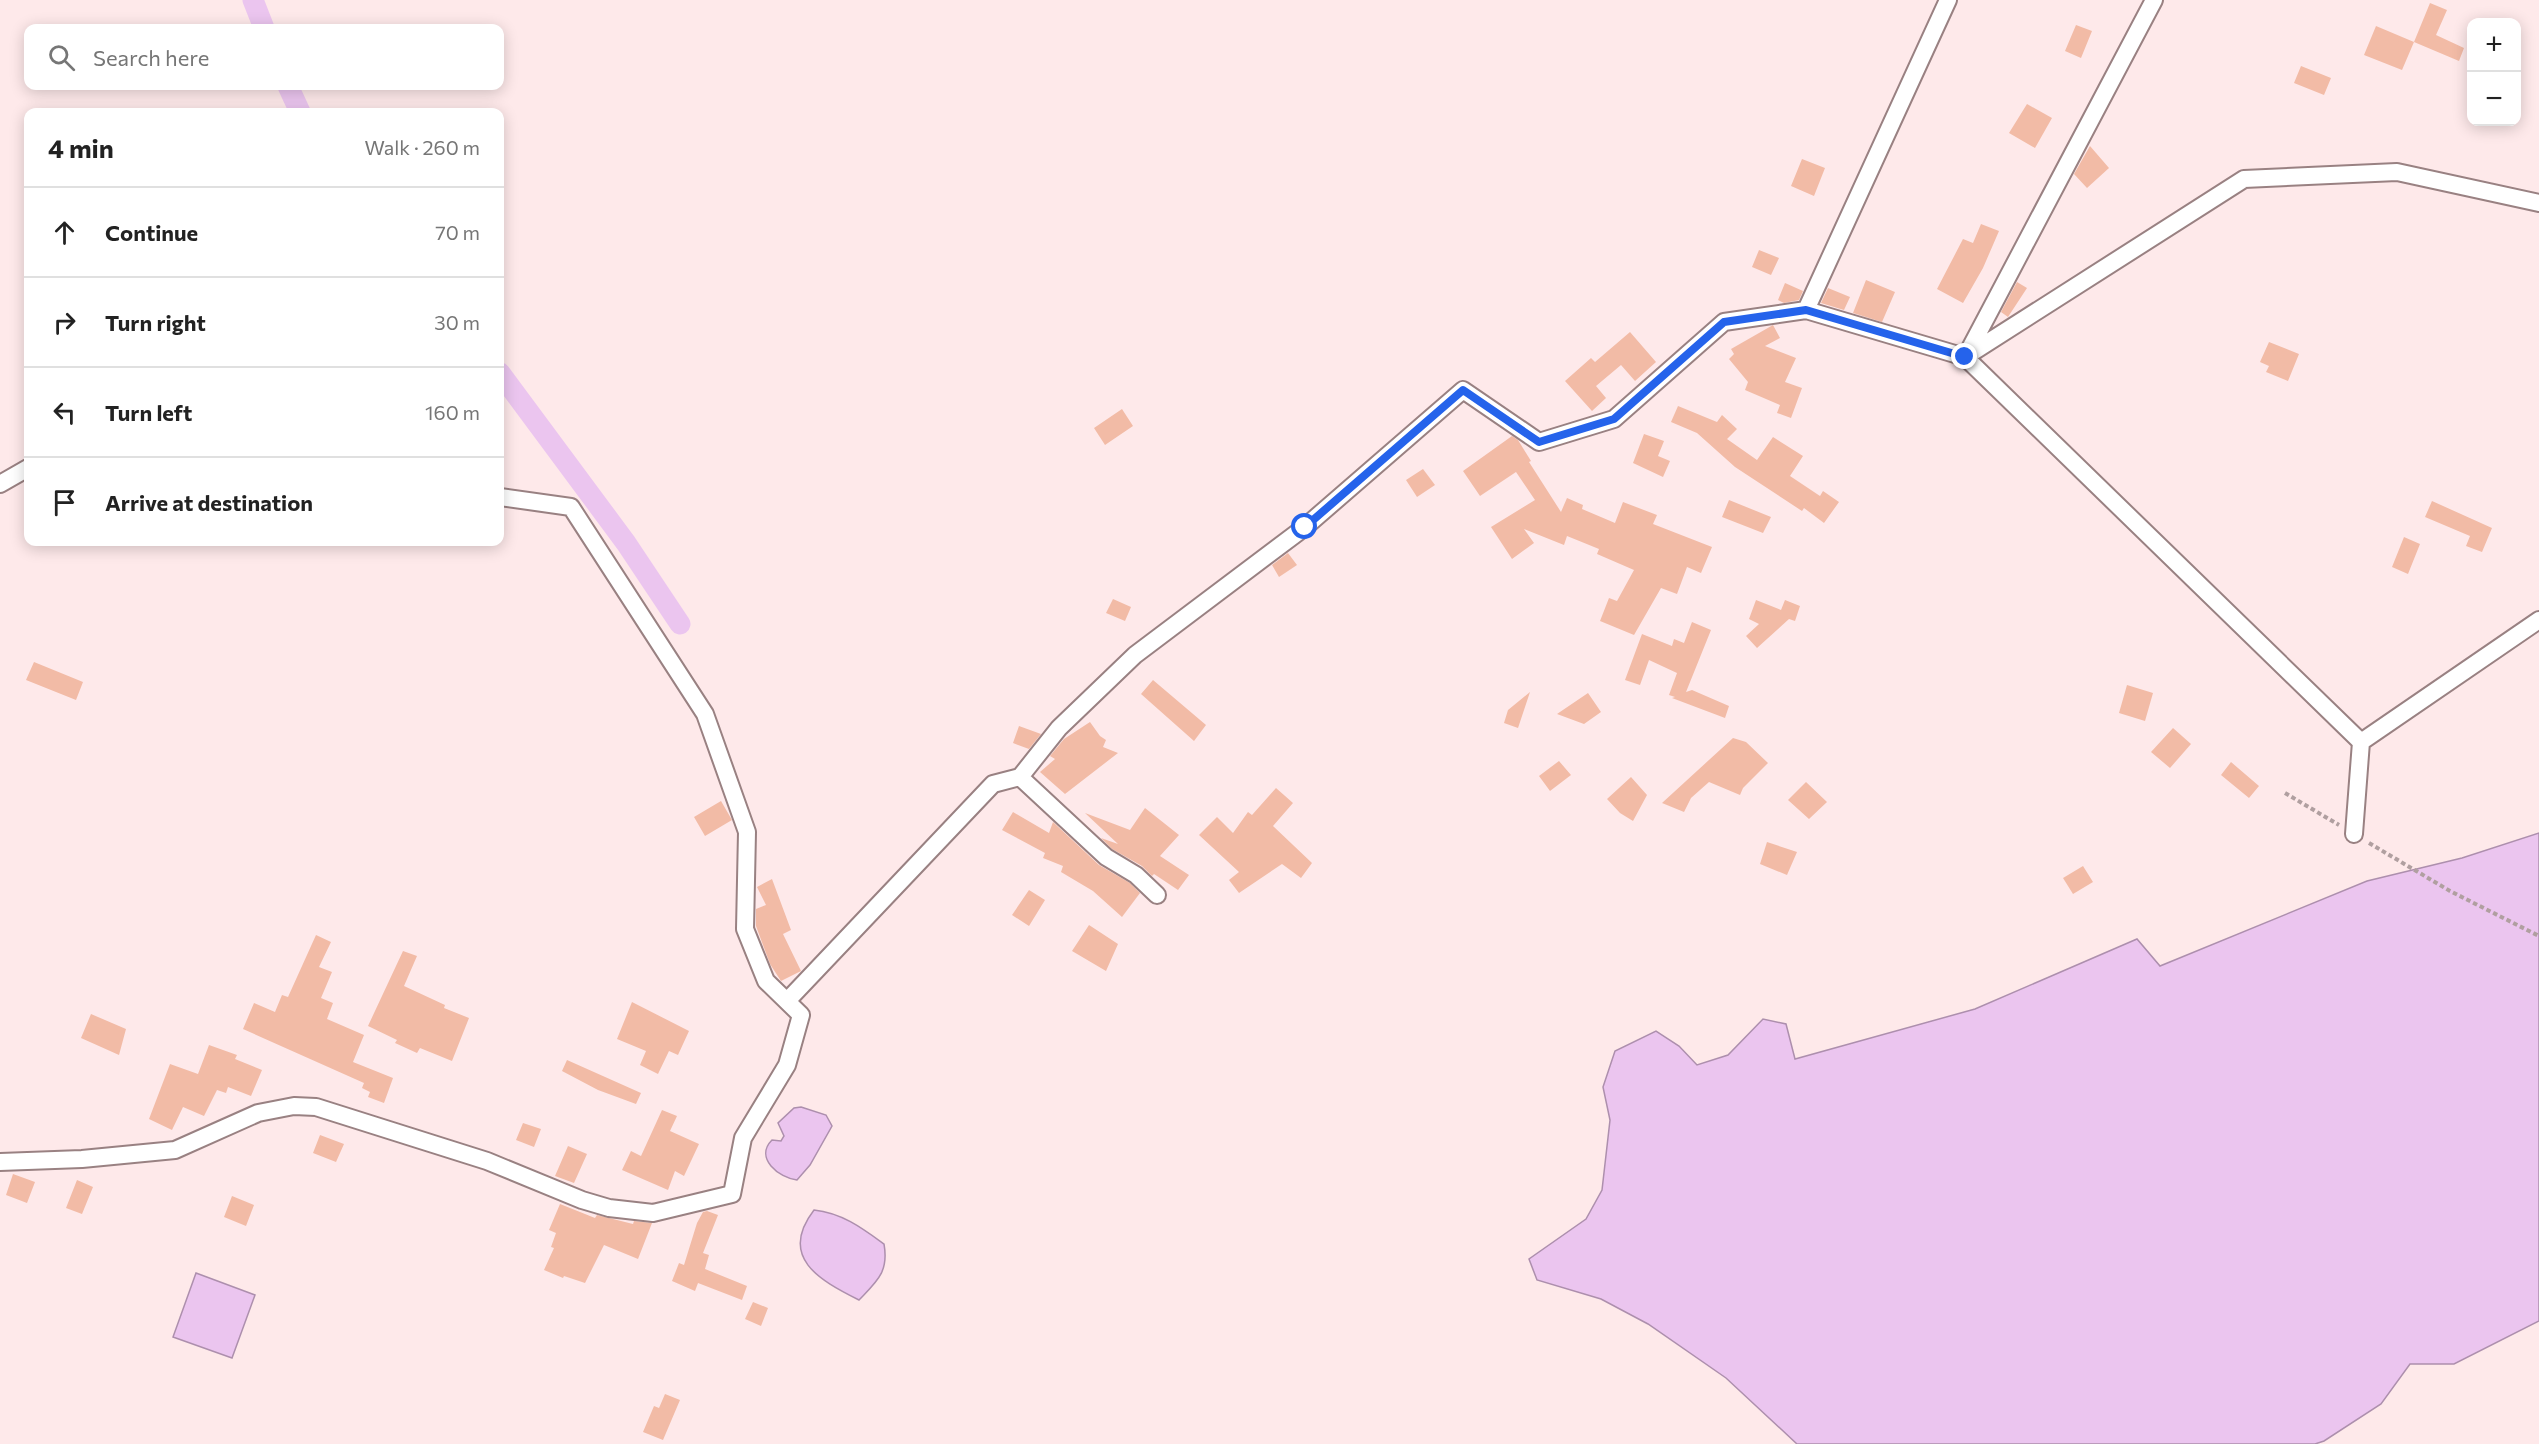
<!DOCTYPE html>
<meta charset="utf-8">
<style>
body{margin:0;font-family:Commissioner,sans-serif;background:#f2f2f2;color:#222}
.controls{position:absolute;right:18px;top:18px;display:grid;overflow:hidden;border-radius:12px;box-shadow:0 3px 15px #0003}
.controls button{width:54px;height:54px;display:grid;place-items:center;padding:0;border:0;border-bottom:2px solid #e0e0e0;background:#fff;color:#222;font:30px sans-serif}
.stop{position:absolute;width:18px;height:18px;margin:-14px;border:4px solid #2563eb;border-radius:50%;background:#fff}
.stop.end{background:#2563eb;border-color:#fff;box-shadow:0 2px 6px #0008}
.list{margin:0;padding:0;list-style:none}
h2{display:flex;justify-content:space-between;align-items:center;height:78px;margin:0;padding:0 24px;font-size:26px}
h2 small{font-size:20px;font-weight:400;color:#767676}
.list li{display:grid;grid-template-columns:39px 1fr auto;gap:18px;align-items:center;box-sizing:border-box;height:90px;padding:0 24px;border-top:2px solid #e0e0e0}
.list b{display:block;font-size:22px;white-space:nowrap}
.list em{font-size:20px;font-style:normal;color:#767676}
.icon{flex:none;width:33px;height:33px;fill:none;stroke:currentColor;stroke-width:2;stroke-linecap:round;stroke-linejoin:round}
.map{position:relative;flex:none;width:2539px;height:1444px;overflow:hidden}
.search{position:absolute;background:#fff;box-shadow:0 3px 15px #0003;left:24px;top:24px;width:480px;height:66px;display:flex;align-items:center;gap:15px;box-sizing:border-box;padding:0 21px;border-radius:12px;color:#767676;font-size:22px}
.panel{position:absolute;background:#fff;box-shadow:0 3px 15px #0003;left:24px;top:108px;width:480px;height:438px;border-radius:12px}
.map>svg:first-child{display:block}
</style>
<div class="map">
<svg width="2539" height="1444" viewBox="0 0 2539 1444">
<rect width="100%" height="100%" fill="#fee9ea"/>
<path fill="#ebc5ef" stroke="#ad8fad" stroke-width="1.5" d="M2539 833V1321L2454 1364H2410L2381 1404 2324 1441 2315 1444H1797L1726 1378 1648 1324 1601 1299 1537 1280 1529 1259 1586 1219 1602 1190 1610 1120 1603 1087 1615 1051 1656 1031 1679 1046 1697 1065 1728 1055 1763 1019 1786 1024 1795 1059 1975 1009 2137 939 2160 966 2367 881 2462 858Z
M801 1107 826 1115 832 1126 810 1165 797 1180C779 1178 754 1158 772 1140L781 1141 784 1136 778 1123 794 1108Z
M814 1210C842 1213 862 1228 884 1244 889 1272 877 1281 859 1300 819 1280 778 1257 814 1210Z
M196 1273 255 1295 232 1358 173 1337Z"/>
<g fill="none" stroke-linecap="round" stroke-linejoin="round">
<path stroke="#ebc5ef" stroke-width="21" d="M253 0 264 28
M288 86 300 112
M500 373 626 543 680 624"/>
</g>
<path fill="#f2bba6" d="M2430 3 2447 10 2436 35 2464 48 2459 61 2414 42Z
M2076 25 2092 31 2081 58 2065 51Z
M2376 26 2414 42 2402 70 2364 55Z
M2301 66 2331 78 2324 95 2294 83Z
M2027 104 2052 118 2035 148 2009 133Z
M2090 146 2109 168 2087 188 2074 174Z
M1802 159 1825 168 1814 196 1791 186Z
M1981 224 1999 231 1983 268 1963 303 1937 289 1963 239 1973 243Z
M1759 250 1779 258 1771 275 1752 267Z
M1866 280 1895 292 1882 322 1853 313Z
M2017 282 2027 288 2008 317 2001 312Z
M1785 283 1803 291 1799 300 1784 303 1778 300Z
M1828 288 1850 297 1844 310 1821 303Z
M1773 325 1780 338 1765 346 1796 358 1785 382 1802 388 1791 418 1777 413 1780 405 1745 390 1748 382 1729 359 1734 354 1731 349Z
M1630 332 1656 362 1635 381 1621 365 1596 386 1606 398 1592 411 1565 381 1591 358 1595 362Z
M2269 342 2299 354 2288 381 2266 372 2269 366 2260 362Z
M1678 406 1717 422 1722 415 1737 429 1727 439 1757 460 1773 437 1803 456 1790 476 1820 496 1823 491 1839 502 1824 523 1804 508 1802 511 1735 467 1697 433 1671 422Z
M1122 409 1133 426 1105 445 1094 428Z
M1644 434 1664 441 1658 456 1670 461 1663 477 1633 463Z
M1512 436 1518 440 1531 461 1529 462 1561 512 1567 498 1583 505 1582 509 1615 523 1623 502 1657 515 1653 524 1712 547 1701 573 1687 567 1677 594 1661 588 1634 635 1600 621 1609 598 1617 601 1634 570 1597 554 1599 549 1567 536 1564 545 1524 529 1534 543 1512 559 1491 527 1535 500 1516 472 1480 496 1463 471Z
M1423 469 1435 485 1417 497 1406 480Z
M1729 500 1771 517 1763 533 1722 517Z
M2432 501 2492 528 2482 552 2466 546 2470 536 2425 517Z
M2404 537 2420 544 2408 574 2392 567Z
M1288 553 1297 565 1279 577 1272 565Z
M1113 599 1131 607 1125 621 1106 613Z
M1756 600 1781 610 1785 600 1800 606 1795 621 1789 619 1757 648 1746 636 1759 624 1749 619Z
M1692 622 1711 630 1686 692 1692 690 1729 706 1725 718 1672 698 1675 697 1669 695 1677 673 1649 660 1640 685 1625 680 1642 634 1672 646 1674 639 1684 643Z
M34 662 83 682 76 700 26 680Z
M1153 680 1206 725 1194 741 1141 694Z
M2127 685 2153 693 2145 721 2119 713Z
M1530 692 1518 728 1504 723 1508 710Z
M1588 693 1601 712 1584 724 1557 714Z
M1090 722 1100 736 1106 740 1103 747 1118 753 1065 794 1040 772 1055 759 1050 756 1064 739Z
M1019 726 1041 734 1029 749 1013 743Z
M2173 728 2191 744 2170 768 2151 752Z
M1733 738 1746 742 1768 763 1743 788 1740 795 1709 782 1691 798 1684 812 1662 803Z
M1559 761 1571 775 1550 791 1539 776Z
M2231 762 2259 786 2249 798 2221 775Z
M1631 777 1647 795 1633 821 1620 813 1607 799Z
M1806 782 1827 802 1809 819 1788 800Z
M1276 788 1293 803 1273 826 1312 863 1301 878 1282 864 1239 893 1229 880 1239 872 1199 835 1217 817 1233 833 1248 812 1252 815Z
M721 801 732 820 705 836 694 817Z
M1145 808 1179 835 1160 856 1189 875 1178 890 1154 874 1152 876 1142 866 1112 849 1101 838 1118 844 1085 813 1130 830Z
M1013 812 1049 833 1053 822 1099 865 1130 883 1140 893 1122 917 1093 891 1061 872 1063 866 1043 858 1045 853 1002 830Z
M1767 842 1797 852 1787 875 1760 864Z
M2083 866 2093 882 2073 894 2063 878Z
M772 879 791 930 783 934 801 971 781 981 770 964 756 926V909L766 905 757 887Z
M1029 890 1045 900 1029 926 1012 915Z
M1089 925 1118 944 1106 971 1072 951Z
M316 935 331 942 319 967 332 972 321 998 333 1003 327 1019 364 1035 353 1062 393 1078 384 1103 368 1097 370 1092 362 1088 364 1083 243 1029 254 1003 275 1012 282 995 288 997Z
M403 951 417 956 404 986 445 1005 444 1008 469 1018 452 1061 420 1048 417 1053 395 1043 397 1040 368 1026Z
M632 1002 689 1031 678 1055 669 1051 658 1074 640 1065 646 1051 617 1039Z
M91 1014 126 1029 119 1055 81 1038Z
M209 1045 237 1055 235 1059 262 1070 251 1096 228 1087 226 1093 217 1090 204 1116 183 1107 172 1130 149 1119 170 1064 198 1074Z
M567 1060 641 1093 636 1104 598 1090 562 1071Z
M662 1110 677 1116 670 1131 699 1144 684 1176 675 1171 668 1190 622 1170 631 1151 641 1156Z
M523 1123 541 1129 534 1147 516 1140Z
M320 1135 344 1144 336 1162 313 1153Z
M568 1146 587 1154 574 1183 555 1176Z
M13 1174 35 1182 27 1203 6 1195Z
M77 1180 93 1187 82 1214 66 1208Z
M232 1196 254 1205 246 1226 224 1217Z
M560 1204 595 1218 597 1215 633 1224 634 1221 652 1223 638 1259 604 1245 585 1283 564 1276 563 1278 544 1270 554 1248 551 1247 556 1233 549 1230Z
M707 1211 718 1215 703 1253 709 1255 705 1269 747 1286 742 1300 698 1283 695 1291 672 1281 679 1263 684 1265 697 1223 703 1212Z
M753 1302 768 1308 761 1326 745 1319Z
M665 1394 680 1400 663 1440 643 1432 654 1406 659 1408Z"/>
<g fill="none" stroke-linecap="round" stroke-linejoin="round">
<g stroke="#998182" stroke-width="20">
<path id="minor" d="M1806 310 1948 0
M1966 356 2154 0
M1965 357 2244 179 2397 172 2539 203
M0 484 28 468
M1020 777 1059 728 1135 655 1305 527 1463 390 1539 442 1614 419 1724 322 1806 310 1965 357 2361 742 2539 620
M2354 834 2361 742
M787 1001 993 784 1020 777 1106 857 1136 875 1157 895
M0 1162 82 1159 175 1150 258 1113 294 1106 316 1107 487 1161 582 1200 609 1208 653 1213 732 1194 743 1138 787 1065 801 1015 766 981 745 929 747 832 705 714 571 507 500 497"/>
</g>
<path stroke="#b09fa0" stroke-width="4" stroke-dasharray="4.5 3" stroke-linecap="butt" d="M2285 793 2339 825
M2369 843 2450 891 2539 936"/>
<use href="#minor" stroke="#fff" stroke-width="16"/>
</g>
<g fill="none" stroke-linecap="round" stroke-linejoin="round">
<path stroke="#2563eb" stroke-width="8" d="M1305 527 1463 390 1539 442 1614 419 1724 322 1806 310 1965 357"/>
</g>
</svg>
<div class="controls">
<button>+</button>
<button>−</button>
</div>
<div class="stop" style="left:1305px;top:527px"></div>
<div class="stop end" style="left:1965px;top:357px"></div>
<div class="search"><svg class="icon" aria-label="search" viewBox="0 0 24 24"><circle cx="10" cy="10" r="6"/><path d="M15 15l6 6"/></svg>Search here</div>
<section class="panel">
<h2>4 min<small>Walk · 260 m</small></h2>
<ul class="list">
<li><svg class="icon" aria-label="ahead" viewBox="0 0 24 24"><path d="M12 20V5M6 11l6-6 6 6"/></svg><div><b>Continue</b></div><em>70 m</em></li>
<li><svg class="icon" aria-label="right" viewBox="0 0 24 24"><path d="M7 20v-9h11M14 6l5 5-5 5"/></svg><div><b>Turn right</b></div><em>30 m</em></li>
<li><svg class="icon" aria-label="left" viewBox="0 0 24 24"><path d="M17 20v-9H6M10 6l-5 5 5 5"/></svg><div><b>Turn left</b></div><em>160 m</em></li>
<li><svg class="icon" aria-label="arrive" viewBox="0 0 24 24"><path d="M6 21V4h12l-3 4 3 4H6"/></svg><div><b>Arrive at destination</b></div></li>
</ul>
</section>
</div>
